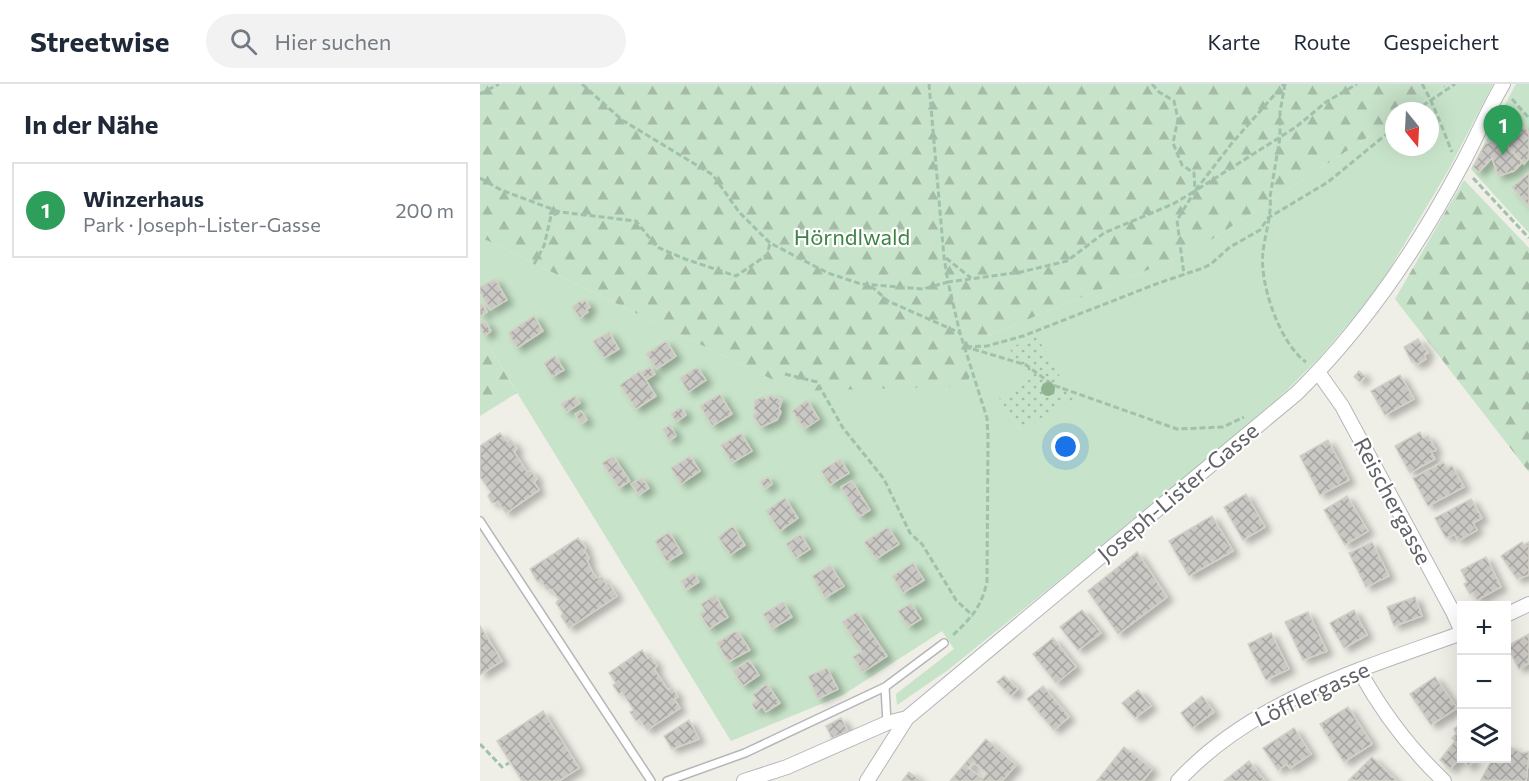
<!DOCTYPE html>
<html lang="de">
<meta charset="utf-8">
<style>
body{margin:0;font-family:Commissioner,sans-serif;background:#f2f2f3;color:#1f2937}
.controls{position:absolute;right:18px;bottom:18px;display:grid;overflow:hidden;border-radius:0px;box-shadow:0 6px 24px #0002}
.controls button{width:54px;height:54px;display:grid;place-items:center;padding:0;border:0;border-bottom:2px solid #e0e1e3;background:#fff;color:#1f2937;font:30px sans-serif}
.compass{position:absolute;left:905px;top:18px;width:54px;height:54px;border-radius:50%;background:#fff;box-shadow:0 6px 24px #0002;rotate:162deg}
.you{position:absolute;left:586px;top:363px;width:21px;height:21px;margin:-15px;border:4px solid #fff;border-radius:50%;background:#1a73e8;box-shadow:0 0 0 9px #1a73e833}
.badge{display:grid;place-items:center;width:39px;height:39px;border-radius:50%;background:#7c3aed;color:#fff;font-size:20px;font-weight:700}
.pin{position:absolute;translate:-50% -50px;filter:drop-shadow(0 2px 3px #0008)}
.pin::after{content:'';position:absolute;top:32px;width:21px;height:18px;background:inherit;clip-path:polygon(0 0,100% 0,50% 100%)}
.list{margin:0;padding:0;list-style:none}
h2{display:flex;justify-content:space-between;align-items:center;height:78px;margin:0;padding:0 24px;font-size:26px}
h2 small{font-size:20px;font-weight:400;color:#747a83}
.list li{display:grid;grid-template-columns:39px 1fr auto;gap:18px;align-items:center;box-sizing:border-box;height:96px;margin:0 12px 12px;padding:0 12px;border:2px solid #e0e1e3;border-radius:0px}
.list b{display:block;font-size:22px;white-space:nowrap}
.list p{margin:0;font-size:20px;white-space:nowrap;color:#747a83}
.list em{font-size:20px;font-style:normal;color:#747a83}
.icon{flex:none;width:33px;height:33px;fill:none;stroke:currentColor;stroke-width:2;stroke-linecap:round;stroke-linejoin:round}
.map{position:relative;flex:none;width:1049px;height:697px;overflow:hidden}
header{display:flex;align-items:center;gap:36px;box-sizing:border-box;height:84px;padding:0 30px;background:#fff;border-bottom:2px solid #e0e1e3}
header strong{font-size:28px}
nav{display:flex;gap:33px;margin-inline-start:auto;font-size:21px}
.search{width:420px;height:54px;background:#f2f2f3;display:flex;align-items:center;gap:15px;box-sizing:border-box;padding:0 21px;border-radius:33px;color:#747a83;font-size:22px}
main{display:flex}
aside{flex:1;background:#fff}
.map>svg:first-child{display:block}
</style>
<header>
<strong>Streetwise</strong>
<div class="search"><svg class="icon" aria-label="search" viewBox="0 0 24 24"><circle cx="10" cy="10" r="6"/><path d="M15 15l6 6"/></svg>Hier suchen</div>
<nav><a>Karte</a><a>Route</a><a>Gespeichert</a></nav>
</header>
<main>
<aside>
<h2>In der Nähe<small></small></h2>
<ul class="list">
<li><span class="badge" style="background:#2e9e5b">1</span><div><b>Winzerhaus</b><p>Park · Joseph-Lister-Gasse</p></div><em>200 m</em></li>
</ul>
</aside>
<div class="map">
<svg width="1049" height="697" viewBox="0 0 1049 697">
<defs>
<pattern id="forest-firs" width="22" height="20" patternUnits="userSpaceOnUse" patternTransform="scale(1.5)"><rect width="22" height="20" fill="#c7e3c9"/><path d="M5 1l3.5 6h-7zM16 11l3.5 6h-7z" fill="#a5bba7"/></pattern>
<pattern id="park-dots" width="8" height="8" patternUnits="userSpaceOnUse" patternTransform="scale(1.5)"><rect width="8" height="8" fill="#c7e3c9"/><path d="M2 2h.1M6 6h.1" fill="none" stroke="#a5bba7" stroke-width="1.8" stroke-linecap="round"/></pattern>
<pattern id="building-cross-hatch" width="8" height="8" patternUnits="userSpaceOnUse" patternTransform="scale(1.5)"><rect width="8" height="8" fill="#cac8c4"/><path d="M0 0l8 8M0 8l8-8" fill="none" stroke="#a7a6a3"/></pattern>
<filter id="shadow"><feDropShadow dx="6" dy="4" stdDeviation="3" flood-color="#0004"/></filter>
</defs>
<rect width="100%" height="100%" fill="#efeee7"/>
<path fill="#c7e3c9" fill-rule="evenodd" d="M969 0H1013L969 85 897 206 839 274 808 305 763 345 571 503 468 586 417 621 416 610 474 565 462 547 363 611 251 657 0 248V153L316 307 505 253 714 167 914 36V63H950V27H928ZM549 296 541 346 520 314Z
M1036 0H1049V149L991 85Z"/>
<path fill="url(#forest-firs)" d="M0 0H969L928 27H914V36L714 167 505 253 486 302 316 307 0 153Z
M984 96 1049 164V388L915 215Z
M0 248 37 309 0 332Z"/>
<path fill="url(#park-dots)" d="M557 253 593 315 541 346 519 314 549 296 529 264Z"/>
<path fill="url(#building-cross-hatch)" stroke="#d3d0c6" stroke-width="1.5" fill-rule="evenodd" filter="url(#shadow)" d="M1043 42 1049 48V74L1044 80 1025 60Z
M1020 55 1043 78 1034 87 1018 92 1012 74 999 88 993 83 1005 60Z
M1049 89V123L1032 103Z
M15 195 27 216 10 226 0 208V203Z
M105 216 110 223 106 226 108 228 100 234 92 223 100 217 102 219Z
M2 220 7 228 0 232V221Z
M54 232 63 247 37 264 28 249Z
M5 237 11 247 4 252 0 240Z
M129 248 139 265 124 274 113 257Z
M938 255 948 269 944 271 946 275 936 281 934 277 932 278 924 263Z
M186 257 196 272 177 285 166 270Z
M75 272 84 286 72 293 64 279Z
M170 283 175 290 166 296 161 288Z
M217 283 226 296 208 308 200 294Z
M160 287 176 312 156 325 140 301Z
M879 287 885 292 880 298 874 293Z
M920 291 934 315 905 331 891 307Z
M240 310 252 330 232 342 220 322Z
M290 311 302 316 299 325 301 328 297 336 281 343 273 332 277 328 274 325 275 316 283 313 287 316Z
M95 312 100 319 87 328 81 320Z
M327 316 339 335 324 345 312 327Z
M201 323 206 331 196 338 191 330Z
M101 327 107 336 101 340 95 330Z
M190 341 196 352 189 357 183 345Z
M940 348 943 354 948 352 956 366 951 368 955 375 930 389 915 362Z
M20 349 27 358 31 356 37 365 34 368 47 388 51 387 57 395 54 398 59 406 26 429 18 418 12 419 8 412 11 408 0 393V362Z
M261 349 272 367 252 379 241 361Z
M848 356 869 396 840 411 820 372Z
M133 372 150 397 139 404 122 379Z
M210 372 220 387 201 400 191 384Z
M360 375 369 389 350 401 341 387Z
M963 378 967 384 972 382 984 403 948 422 933 394Z
M288 393 292 400 285 405 280 398Z
M162 394 169 404 159 411 151 400Z
M372 397 390 426 379 433 361 403Z
M766 410 785 443 763 456 744 423Z
M867 412 888 447 865 461 844 426Z
M305 414 318 434 300 447 286 427Z
M991 415 1002 434 993 439 997 446 978 457 975 450 966 454 955 434Z
M732 432 753 467 709 492 689 457Z
M253 442 265 461 250 471 238 453Z
M408 443 419 460 396 475 384 458Z
M189 448 202 469 187 478 175 457Z
M320 450 330 465 316 474 306 460Z
M98 454 106 464 104 466 109 474 107 477 113 489 117 494 122 493 126 500H129L137 512 89 544 81 532 83 529 76 519 79 515 77 513 72 505 67 506 61 496 59 498 57 497 50 485Z
M892 458 909 492 886 503 869 469Z
M1042 458 1044 461 1049 458V491L1037 495 1021 472Z
M657 468 687 513 638 550 608 507Z
M1006 473 1021 503 997 516 993 508 990 510 984 500 987 498 981 486Z
M433 479 444 496 423 509 412 492Z
M350 481 364 502 345 514 332 492Z
M214 489 219 498 206 506 201 497Z
M235 511 248 533 229 545 220 530 225 527 221 520Z
M935 513 942 532 914 542 907 523Z
M303 518 312 533 292 545 283 530Z
M431 519 441 535 428 543 418 527Z
M602 526 621 549 598 566 580 543Z
M874 526 887 551 864 564 850 539Z
M377 528 407 572 383 588 373 573 382 567 362 538Z
M828 528 847 567 823 576 805 538Z
M0 542 22 577 0 591Z
M254 548H258L270 566 248 578 237 559Z
M791 549 809 585 786 596 768 560Z
M1049 550V579L1039 585 1027 562Z
M573 554 596 583 576 599 553 570Z
M162 566 168 575 171 573 177 582 174 585 188 606 192 604 198 613 194 615 200 624 167 646 159 635 156 637 150 628 154 626 142 608 139 610 133 601 136 599 129 589Z
M269 576 279 591 263 602 253 587Z
M347 584 358 605 338 615 328 592Z
M524 592 538 605 531 612 517 598Z
M955 593 977 624 951 641 930 610Z
M287 600 300 619 286 628 282 622 276 627 272 620 277 616 273 610Z
M563 602 589 633 574 646 547 615Z
M658 606 671 622 655 634 642 619Z
M722 612 734 628 712 644 701 629Z
M868 623 892 660 864 678 840 640Z
M63 627 99 684 79 697H42L17 657Z
M361 634 368 647 352 654 346 642Z
M209 636 219 655 192 665 184 652Z
M980 640H982V674H995L989 682 980 674 970 685 960 676 975 657 972 654 976 650 974 645Z
M814 644 831 670 810 684 807 680 798 686 783 664Z
M506 655 536 681 522 697H470ZM493 678 507 689 503 695 488 684Z
M1026 661 1042 669 1049 668 1046 697 1001 696 1013 674H1026Z
M644 663 672 685 663 697H617Z
M892 673 917 697 869 696Z
M769 677 785 697H744Z
M429 688 441 697H422Z"/>
<g fill="none" stroke-linecap="round" stroke-linejoin="round">
<g stroke="#b4b6ba" stroke-width="10">
<path id="lane" d="M0 437 171 697
M405 603 407 639
M187 697 265 669 405 603 464 559"/>
</g>
<g stroke="#b4b6ba" stroke-width="16">
<path id="street" d="M838 288 862 322 973 528 982 548
M1026 531 1049 520
M879 586C902 628 929 664 964 697
M264 697 307 683 407 639 427 634 817 309C884 243 937 165 981 82 996 55 1007 27 1023 0
M387 697 427 634
M698 697C773 616 882 585 982 549"/>
</g>
<path stroke="#a0c2ac" stroke-width="3" stroke-dasharray="6 3" stroke-linecap="butt" d="M102 0 142 36 233 91 259 128 290 159 348 189 381 200 443 205 468 198 480 249 507 334 508 354 507 498C501 524 491 534 472 552
M449 0 464 173 468 198 541 188 587 177 624 149 693 120 715 107 752 59 804 0
M672 0 679 8 694 17 698 35 693 59 702 81 714 89 715 107 697 136 704 191
M805 0 800 28V53L790 113C792 130 785 150 783 168 779 199 800 260 826 278
M942 0C954 20 963 46 972 68
M0 10 19 0
M1032 15 1049 34
M935 27 975 0
M0 94 21 106 80 128 156 137 177 163 205 175 256 192 287 171 290 159
M993 94 1049 154
M718 105 816 43 846 18 877 0
M466 174 491 194
M54 180 64 162 71 132 80 128
M391 202 408 217 480 249
M486 263 507 262 543 252 676 200 723 184 731 180 750 163 780 146 788 134 848 98 914 44
M493 265 546 281 573 301 697 345 743 343 764 333
M305 290 337 298 363 344 404 395 430 449 442 460 476 516 493 532
M0 660 22 683 29 679"/>
<use href="#lane" stroke="#fff" stroke-width="7"/>
<use href="#street" stroke="#fff" stroke-width="14"/>
</g>
<circle fill="#8fb390" cx="568" cy="305" r="7"/>
<g text-anchor="middle" stroke-width="4.5" stroke-linejoin="round" paint-order="stroke">
<g font-size="22" fill="#408348" stroke="#fff">
<text x="372" y="161">Hörndlwald</text>
</g>
<g font-size="22" fill="#5f6166" stroke="#fff">
<text transform="translate(698 408) rotate(-40)" y="8">Joseph-Lister-Gasse</text>
<text transform="translate(913 417) rotate(62)" y="8">Reischergasse</text>
<text transform="translate(832 610) rotate(-25)" y="8">Löfflergasse</text>
</g>
</g>
</svg>
<div class="controls">
<button>+</button>
<button>−</button>
<button><svg class="icon" aria-label="layers" viewBox="0 0 24 24"><path d="M12 4l9 5-9 5-9-5zM3 14l9 5 9-5"/></svg></button>
</div>
<svg class="compass" viewBox="-18 -18 36 36"><path d="M0-13l5 13h-10z" fill="#e53935"/><path d="M0 13l5-13h-10z" fill="#747a83"/></svg>
<div class="you"></div>
<div class="pin badge" style="left:1023px;top:71px;background:#2e9e5b">1</div>
</div>
</main>
